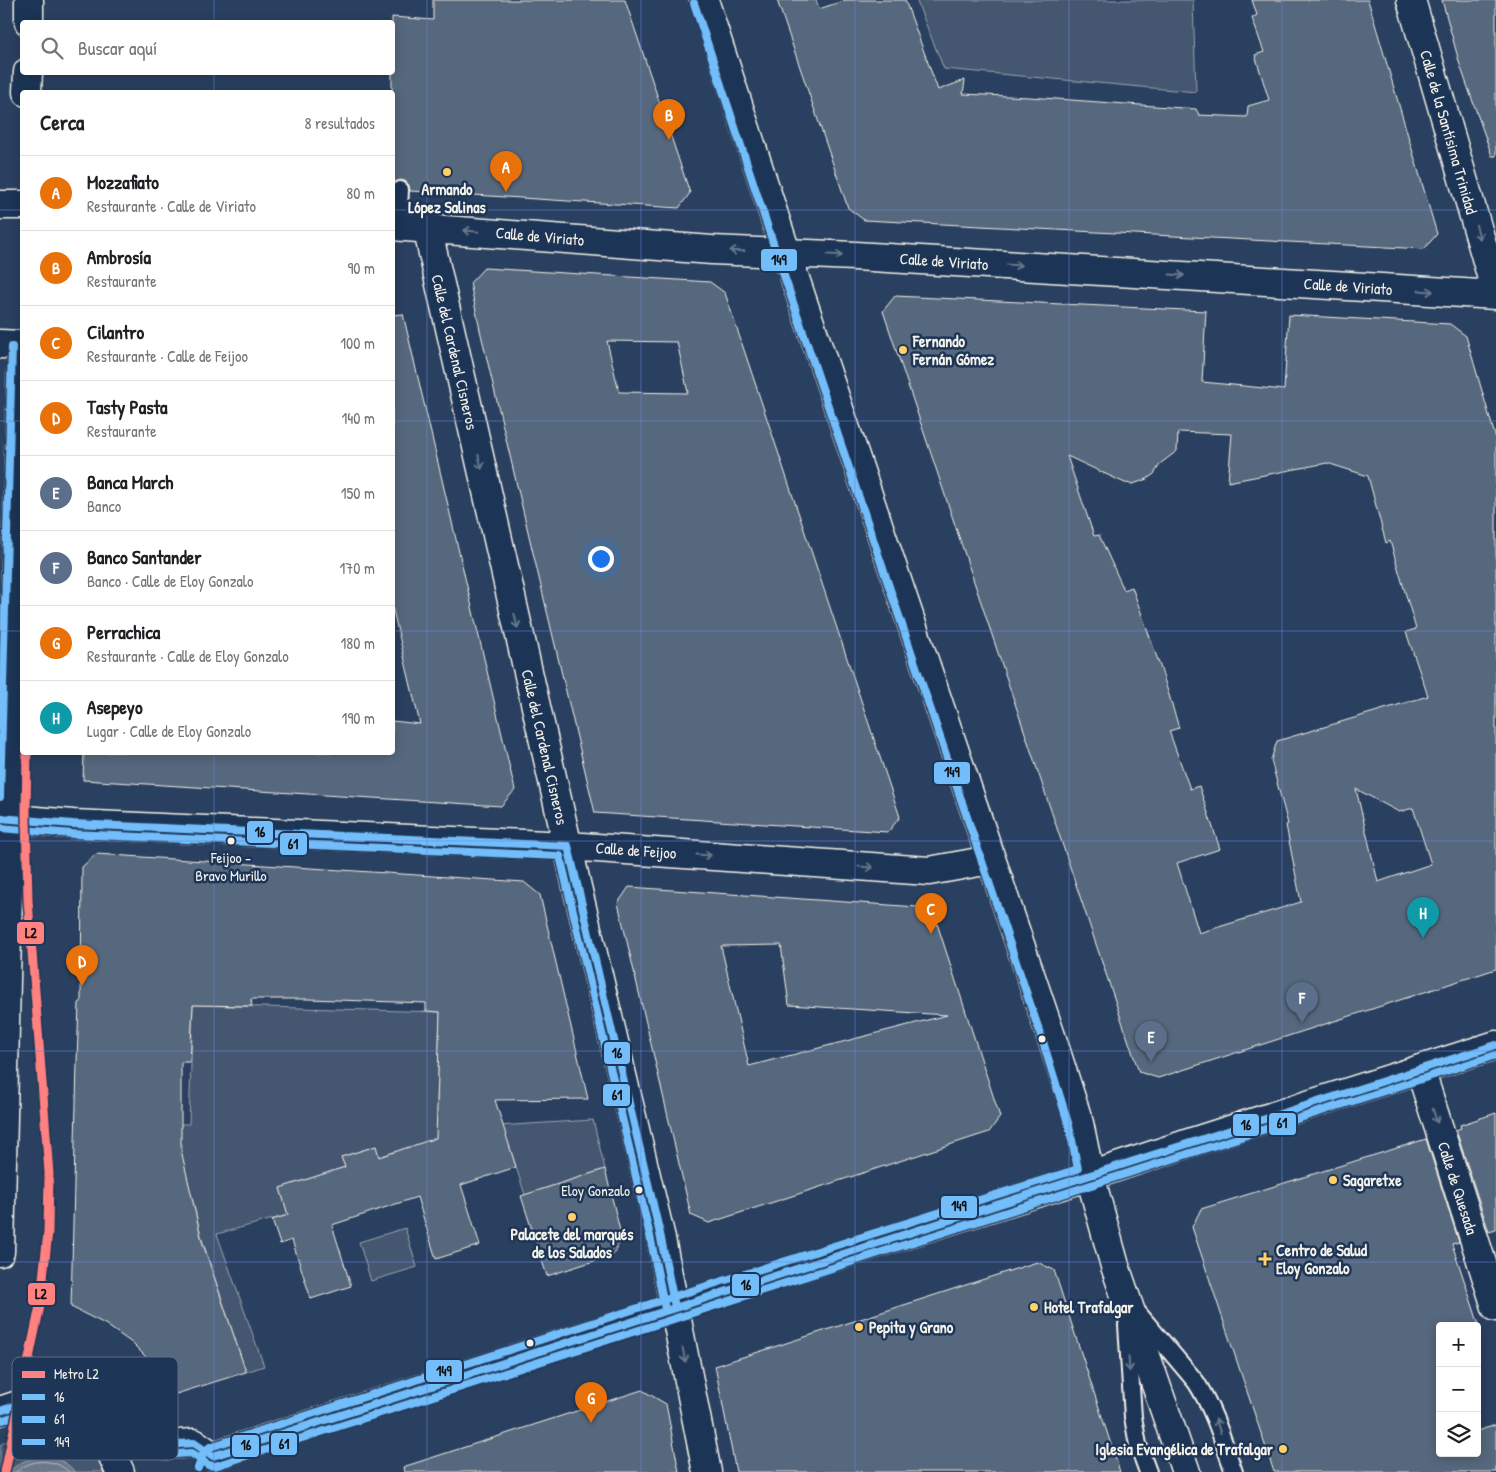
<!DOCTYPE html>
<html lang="es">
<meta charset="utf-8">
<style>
body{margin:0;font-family:"Patrick Hand",sans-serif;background:#f6f6f6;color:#202124}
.controls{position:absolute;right:15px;bottom:15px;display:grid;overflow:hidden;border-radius:5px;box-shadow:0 2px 12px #0003}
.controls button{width:45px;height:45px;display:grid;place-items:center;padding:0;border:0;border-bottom:1px solid #e0e0e0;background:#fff;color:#202124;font:25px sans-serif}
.you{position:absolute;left:600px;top:558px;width:18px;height:18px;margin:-12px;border:4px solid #fff;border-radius:50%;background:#1a73e8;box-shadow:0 0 0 8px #1a73e833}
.badge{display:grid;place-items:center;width:32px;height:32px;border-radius:50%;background:#1a73e8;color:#fff;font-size:16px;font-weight:700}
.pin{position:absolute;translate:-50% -41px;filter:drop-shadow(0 1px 2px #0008)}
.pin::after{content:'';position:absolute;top:26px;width:18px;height:15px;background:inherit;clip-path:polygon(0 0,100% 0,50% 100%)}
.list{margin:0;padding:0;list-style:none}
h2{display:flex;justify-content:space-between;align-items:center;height:65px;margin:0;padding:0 20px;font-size:21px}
h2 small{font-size:16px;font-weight:400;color:#757577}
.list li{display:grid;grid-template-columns:32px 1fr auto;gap:15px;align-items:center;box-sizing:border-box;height:75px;padding:0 20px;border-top:1px solid #e0e0e0}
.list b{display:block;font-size:19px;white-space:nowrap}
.list p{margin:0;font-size:16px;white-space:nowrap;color:#757577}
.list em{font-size:16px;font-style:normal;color:#757577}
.icon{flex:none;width:28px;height:28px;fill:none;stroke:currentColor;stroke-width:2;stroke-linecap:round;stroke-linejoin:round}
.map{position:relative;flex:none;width:1496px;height:1472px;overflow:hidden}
.search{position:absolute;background:#fff;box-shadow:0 2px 12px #0003;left:20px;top:20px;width:375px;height:55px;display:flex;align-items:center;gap:12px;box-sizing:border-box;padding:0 18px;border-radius:5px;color:#757577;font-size:19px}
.panel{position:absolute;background:#fff;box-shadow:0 2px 12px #0003;left:20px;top:90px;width:375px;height:665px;border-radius:5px}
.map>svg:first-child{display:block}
</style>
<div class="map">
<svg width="1496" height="1472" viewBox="0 0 1496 1472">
<rect width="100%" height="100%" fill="#2a4060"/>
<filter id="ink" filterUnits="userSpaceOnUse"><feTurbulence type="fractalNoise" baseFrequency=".02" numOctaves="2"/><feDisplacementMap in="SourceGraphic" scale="10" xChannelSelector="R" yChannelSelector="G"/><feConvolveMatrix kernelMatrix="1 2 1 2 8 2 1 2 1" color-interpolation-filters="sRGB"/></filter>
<g filter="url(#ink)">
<path fill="#445771" stroke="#9ca4ac" d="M920 0H1193L1196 92 944 69 917 2Z
M193 1005 440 1012 437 1101 444 1136 379 1157 376 1146 341 1157 345 1167 280 1188 288 1215 217 1234 264 1366 246 1372 202 1239 174 1124H189Z
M593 1120 605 1169 525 1195 508 1142 497 1126Z
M405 1228 417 1267 371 1281 359 1242Z
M54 1429C85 1438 92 1444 110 1472H0V1445C16 1432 34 1429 54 1429Z"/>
<path fill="#6a788a" stroke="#a1a8b0" d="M45 1456C58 1459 67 1462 75 1472H9C20 1461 30 1458 45 1456Z"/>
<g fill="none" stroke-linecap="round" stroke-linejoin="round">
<path stroke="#bdc1c2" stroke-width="1" d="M16 1472C31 1458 55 1458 69 1472"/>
</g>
<path fill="#56677d" stroke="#f4f1e8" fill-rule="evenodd" d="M433 0H625L690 193 679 208 410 191 409 185 405 181 400 180 392 184V17L433 20Z
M777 0H816L819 9 846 0H905L938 90 965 80 963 94 1029 97 1196 109 1199 115 1247 117 1248 106 1269 100 1255 55 1264 52 1252 18 1257 15 1252 0H1368L1437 234 1424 249 864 220 848 208Z
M1442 0H1496V156H1492L1460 65Z
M484 268 710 282 725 293 900 817 888 832 595 813 480 330 470 283ZM607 341 677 342 688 393 619 392Z
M895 296 1206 311 1202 382 1284 390 1289 315 1450 324 1466 336 1496 439V969L1158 1078 1139 1072 883 311ZM1178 432 1232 434 1228 482 1327 463 1368 476 1386 543 1390 541 1416 629 1406 632 1428 696 1277 741 1271 760 1288 824 1286 825 1301 902 1199 933 1177 863 1220 849 1199 786 1190 789 1169 731 1179 728 1161 669 1132 587 1124 590 1099 535 1094 536 1067 456 1125 483 1133 484 1147 479 1154 474 1161 463 1177 451ZM1356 789 1399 812 1413 808 1431 864 1378 882Z
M403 314 515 790 501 806 83 780 84 752H392V721L420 724 392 606V315Z
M96 854 524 882 540 895 588 1099 495 1100 516 1167 461 1185 480 1245 436 1259 417 1197 332 1225 351 1286 311 1299 292 1240 280 1244 272 1220 288 1215 280 1188 345 1167 341 1157 376 1146 379 1157 436 1138 440 1012 426 1011V1003L308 999H251L252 1006 193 1005 190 1062H181V1150L202 1241 246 1372 176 1394 152 1363 132 1343 105 1324 71 1307 77 1062 79 1002H81L82 867Z
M629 887 932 908 1000 1117 989 1132 709 1223 691 1215 618 903ZM781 945 789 1005 947 1015 749 1066 721 946Z
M1496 1113V1230L1489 1232 1456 1130 1461 1128 1460 1125Z
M1426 1139 1459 1242 1452 1244 1481 1331 1477 1333V1326H1440V1453H1477V1431L1496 1425V1472H1274L1192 1227 1201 1209Z
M605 1169 622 1239 613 1255 547 1276 521 1196Z
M1037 1262 1054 1270 1120 1472H736L715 1366Z
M642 1390 666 1404 679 1472H404L403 1467Z"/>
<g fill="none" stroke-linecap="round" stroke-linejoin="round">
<g stroke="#f4f1e8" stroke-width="20">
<path id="service" d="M398 226 400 190
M1138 1313 1196 1382C1214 1410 1223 1441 1234 1472
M1127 1325 1133 1417 1138 1445 1148 1472"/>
</g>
<g stroke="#f4f1e8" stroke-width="31">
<path id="minor" d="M1411 0 1496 292
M0 205H22
M392 226 712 250 855 256 1496 295
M427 227 577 887 660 1234 707 1472
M0 344 22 345
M0 818 73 824 568 846 929 871 990 860
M1420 1069 1496 1307"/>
</g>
<g stroke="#f4f1e8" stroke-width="31">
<path id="tertiary" d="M704 0 786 252 1052 1039 1079 1123 1090 1176 1115 1266 1186 1472
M93 1412 132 1435 164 1445 194 1443 213 1456
M213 1456 675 1307 1090 1176 1189 1143 1496 1045"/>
</g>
<g stroke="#f4f1e8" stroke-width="31">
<path id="secondary" d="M29 22V0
M27 92 28 72
M0 1252 11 752 22 347
M0 1411 33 1400 65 1402 93 1412 120 1472"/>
</g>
<use href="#service" stroke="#1d3557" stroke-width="16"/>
<use href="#minor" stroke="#1d3557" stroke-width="28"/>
<use href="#tertiary" stroke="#1d3557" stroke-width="28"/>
<use href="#secondary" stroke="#1d3557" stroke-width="28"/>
<g stroke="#1d3557" stroke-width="11">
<path id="bus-1" d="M0 818 73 824 568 846 660 1234 675 1307
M0 1411 33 1400 65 1402 93 1412 132 1435 164 1445 194 1443 213 1456 1496 1045"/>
</g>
<g stroke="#1d3557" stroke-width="11">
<path id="bus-2" d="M0 828 73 834 560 856 650 1236 665 1309
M3 1420 34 1410 63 1412 89 1421 129 1445 163 1455 191 1453 208 1465 215 1466 1496 1055"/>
</g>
<g stroke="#1d3557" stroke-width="11">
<path id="bus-3" d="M0 797 12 347
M198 1468 204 1452 210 1447 672 1297 1078 1169 1069 1126 1043 1042 777 255 694 3"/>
</g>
<use href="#bus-1" stroke="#73befa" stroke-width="8"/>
<use href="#bus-2" stroke="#73befa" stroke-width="8"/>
<use href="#bus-3" stroke="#73befa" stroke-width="8"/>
<g stroke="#1d3557" stroke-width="12">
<path id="metro-1" d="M5 1472 40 1306 48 1232 49 1173 28 900 26 814 27 752"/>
</g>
<use href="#metro-1" stroke="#ff8180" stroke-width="9"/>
</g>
<defs><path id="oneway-shaft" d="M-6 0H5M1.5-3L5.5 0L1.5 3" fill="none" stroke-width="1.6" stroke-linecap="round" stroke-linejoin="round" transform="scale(1.25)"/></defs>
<g stroke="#68778a">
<use href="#oneway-shaft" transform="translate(471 231) rotate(-175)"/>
<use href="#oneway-shaft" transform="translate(1478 232) rotate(74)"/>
<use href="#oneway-shaft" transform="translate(737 251) rotate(-178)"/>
<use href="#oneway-shaft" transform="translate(835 255) rotate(3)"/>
<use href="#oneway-shaft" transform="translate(1014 265) rotate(4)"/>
<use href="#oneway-shaft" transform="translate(1177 275) rotate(4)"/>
<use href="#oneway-shaft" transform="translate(1426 291) rotate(4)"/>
<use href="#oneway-shaft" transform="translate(480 462) rotate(77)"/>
<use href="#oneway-shaft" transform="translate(516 621) rotate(77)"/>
<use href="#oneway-shaft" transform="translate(704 855) rotate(4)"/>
<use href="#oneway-shaft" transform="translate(866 867) rotate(4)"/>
<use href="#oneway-shaft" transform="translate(1435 1116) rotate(72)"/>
<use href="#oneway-shaft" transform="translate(684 1355) rotate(79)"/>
<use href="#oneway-shaft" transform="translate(1129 1364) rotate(86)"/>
<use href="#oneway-shaft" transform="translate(1218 1426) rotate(-109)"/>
</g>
</g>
<path fill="none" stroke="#6887de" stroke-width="1" stroke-opacity="0.55" d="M214 0V22M427 0V1472M641 0V1472M855 0V1472M1069 0V1472M1282 0V1472M214 72V92M0 210H22M392 210H1496M0 421H22M392 421H1496M0 631H22M392 631H1496M214 752V1472M0 841H1496M0 1051H1496M0 1262H1496"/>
<g fill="#ffd166" stroke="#1d3557" stroke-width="2">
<circle cx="447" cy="172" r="5"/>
<circle cx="903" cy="350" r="5"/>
<circle cx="1333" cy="1180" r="5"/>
<circle cx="572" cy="1217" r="5"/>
<path d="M1262.5 1251.5h5v5h5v5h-5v5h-5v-5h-5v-5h5z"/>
<circle cx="1034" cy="1307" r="5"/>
<circle cx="859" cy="1327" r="5"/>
<circle cx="1283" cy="1449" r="5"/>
</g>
<g fill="#f4f1e8" stroke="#1d3557" stroke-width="2">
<circle cx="231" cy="841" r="4.5"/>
<circle cx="1042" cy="1039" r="4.5"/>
<circle cx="639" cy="1190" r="4.5"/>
<circle cx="530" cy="1343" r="4.5"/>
</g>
<g text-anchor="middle" stroke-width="5" stroke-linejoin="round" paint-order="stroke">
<g font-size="15" fill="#f4f1e8" stroke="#1d3557">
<text x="231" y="863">Feijoo -<tspan x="231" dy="18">Bravo Murillo</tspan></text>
<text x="630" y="1196" text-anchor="end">Eloy Gonzalo</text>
</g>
<g font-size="16" fill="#f4f1e8" stroke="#1d3557">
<text transform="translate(1449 132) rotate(74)" y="6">Calle de la Santísima Trinidad</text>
<text transform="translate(540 236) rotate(5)" y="6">Calle de Viriato</text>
<text transform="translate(944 261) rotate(4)" y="6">Calle de Viriato</text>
<text transform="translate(1348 286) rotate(4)" y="6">Calle de Viriato</text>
<text transform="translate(455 352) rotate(77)" y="6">Calle del Cardenal Cisneros</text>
<text transform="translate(545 747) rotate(77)" y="6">Calle del Cardenal Cisneros</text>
<text transform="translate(636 850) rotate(4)" y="6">Calle de Feijoo</text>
<text transform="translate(1458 1188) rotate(72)" y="6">Calle de Quesada</text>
</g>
<g font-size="16" font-weight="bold" fill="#f4f1e8" stroke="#1d3557" text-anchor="start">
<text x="447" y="195" text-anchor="middle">Armando<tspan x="447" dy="18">López Salinas</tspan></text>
<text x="913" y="347">Fernando<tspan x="913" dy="18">Fernán Gómez</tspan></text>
<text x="1343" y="1186">Sagaretxe</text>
<text x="572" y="1240" text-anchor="middle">Palacete del marqués<tspan x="572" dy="18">de los Salados</tspan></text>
<text x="1276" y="1256">Centro de Salud<tspan x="1276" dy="18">Eloy Gonzalo</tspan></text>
<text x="1044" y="1313">Hotel Trafalgar</text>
<text x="869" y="1333">Pepita y Grano</text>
<text x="1273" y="1455" text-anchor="end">Iglesia Evangélica de Trafalgar</text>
</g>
</g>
<rect x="12" y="1357" width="166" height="103" rx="8" fill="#1d3557" stroke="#5e6d82" stroke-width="1"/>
<rect x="22" y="1371" width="23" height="7" fill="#ff8180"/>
<rect x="22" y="1394" width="23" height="6" fill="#73befa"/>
<rect x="22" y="1416" width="23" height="7" fill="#73befa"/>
<rect x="22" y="1439" width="23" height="6" fill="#73befa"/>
<g font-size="14" fill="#f4f1e8">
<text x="54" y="1379">Metro L2</text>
<text x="54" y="1402">16</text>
<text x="54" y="1424">61</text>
<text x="54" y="1447">149</text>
</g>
<g stroke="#1d3557" stroke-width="2">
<rect x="760" y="248" width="38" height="24" rx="5" fill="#73befa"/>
<rect x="933" y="761" width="38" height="24" rx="5" fill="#73befa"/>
<rect x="246" y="820" width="28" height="24" rx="5" fill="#73befa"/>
<rect x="279" y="832" width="29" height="24" rx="5" fill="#73befa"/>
<rect x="16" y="921" width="29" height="24" rx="5" fill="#ff8180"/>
<rect x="603" y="1041" width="28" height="24" rx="5" fill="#73befa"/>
<rect x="602" y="1083" width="29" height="24" rx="5" fill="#73befa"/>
<rect x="1268" y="1112" width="29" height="24" rx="5" fill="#73befa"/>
<rect x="1232" y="1113" width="28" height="24" rx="5" fill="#73befa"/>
<rect x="940" y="1195" width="38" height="24" rx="5" fill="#73befa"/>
<rect x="731" y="1273" width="29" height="24" rx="5" fill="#73befa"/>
<rect x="27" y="1282" width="29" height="24" rx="5" fill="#ff8180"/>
<rect x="425" y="1359" width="38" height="24" rx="5" fill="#73befa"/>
<rect x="270" y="1432" width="28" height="24" rx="5" fill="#73befa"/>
<rect x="231" y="1434" width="29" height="24" rx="5" fill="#73befa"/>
</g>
<g font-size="14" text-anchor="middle" font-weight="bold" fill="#111">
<text x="779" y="265">149</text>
<text x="952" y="777">149</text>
<text x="260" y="837">16</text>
<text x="293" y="849">61</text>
<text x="31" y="938">L2</text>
<text x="617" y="1058">16</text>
<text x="617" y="1100">61</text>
<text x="1282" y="1128">61</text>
<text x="1246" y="1130">16</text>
<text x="959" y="1211">149</text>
<text x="746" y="1290">16</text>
<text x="41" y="1299">L2</text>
<text x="444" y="1376">149</text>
<text x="284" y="1449">61</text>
<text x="246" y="1450">16</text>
</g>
</svg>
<div class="controls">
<button>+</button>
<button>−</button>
<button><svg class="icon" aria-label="layers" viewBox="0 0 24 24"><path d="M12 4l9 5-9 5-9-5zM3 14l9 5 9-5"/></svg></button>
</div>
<div class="you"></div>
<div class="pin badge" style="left:506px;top:192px;background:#e8710a">A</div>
<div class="pin badge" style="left:669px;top:140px;background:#e8710a">B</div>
<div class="pin badge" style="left:931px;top:934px;background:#e8710a">C</div>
<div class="pin badge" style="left:82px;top:986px;background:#e8710a">D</div>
<div class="pin badge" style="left:1151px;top:1062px;background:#5c6f8a">E</div>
<div class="pin badge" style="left:1302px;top:1023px;background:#5c6f8a">F</div>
<div class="pin badge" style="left:591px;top:1423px;background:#e8710a">G</div>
<div class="pin badge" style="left:1423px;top:938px;background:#0f9aa8">H</div>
<div class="search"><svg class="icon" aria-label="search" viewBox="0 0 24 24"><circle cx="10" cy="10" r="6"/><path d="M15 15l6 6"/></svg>Buscar aquí</div>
<section class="panel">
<h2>Cerca<small>8 resultados</small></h2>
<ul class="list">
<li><span class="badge" style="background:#e8710a">A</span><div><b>Mozzafiato</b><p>Restaurante · Calle de Viriato</p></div><em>80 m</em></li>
<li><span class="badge" style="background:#e8710a">B</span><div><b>Ambrosía</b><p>Restaurante</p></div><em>90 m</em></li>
<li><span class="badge" style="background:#e8710a">C</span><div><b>Cilantro</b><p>Restaurante · Calle de Feijoo</p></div><em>100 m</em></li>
<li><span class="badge" style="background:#e8710a">D</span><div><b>Tasty Pasta</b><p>Restaurante</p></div><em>140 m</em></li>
<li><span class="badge" style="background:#5c6f8a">E</span><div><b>Banca March</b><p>Banco</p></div><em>150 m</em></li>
<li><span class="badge" style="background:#5c6f8a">F</span><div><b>Banco Santander</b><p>Banco · Calle de Eloy Gonzalo</p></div><em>170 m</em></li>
<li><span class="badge" style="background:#e8710a">G</span><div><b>Perrachica</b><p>Restaurante · Calle de Eloy Gonzalo</p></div><em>180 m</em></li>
<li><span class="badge" style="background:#0f9aa8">H</span><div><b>Asepeyo</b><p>Lugar · Calle de Eloy Gonzalo</p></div><em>190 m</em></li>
</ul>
</section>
</div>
